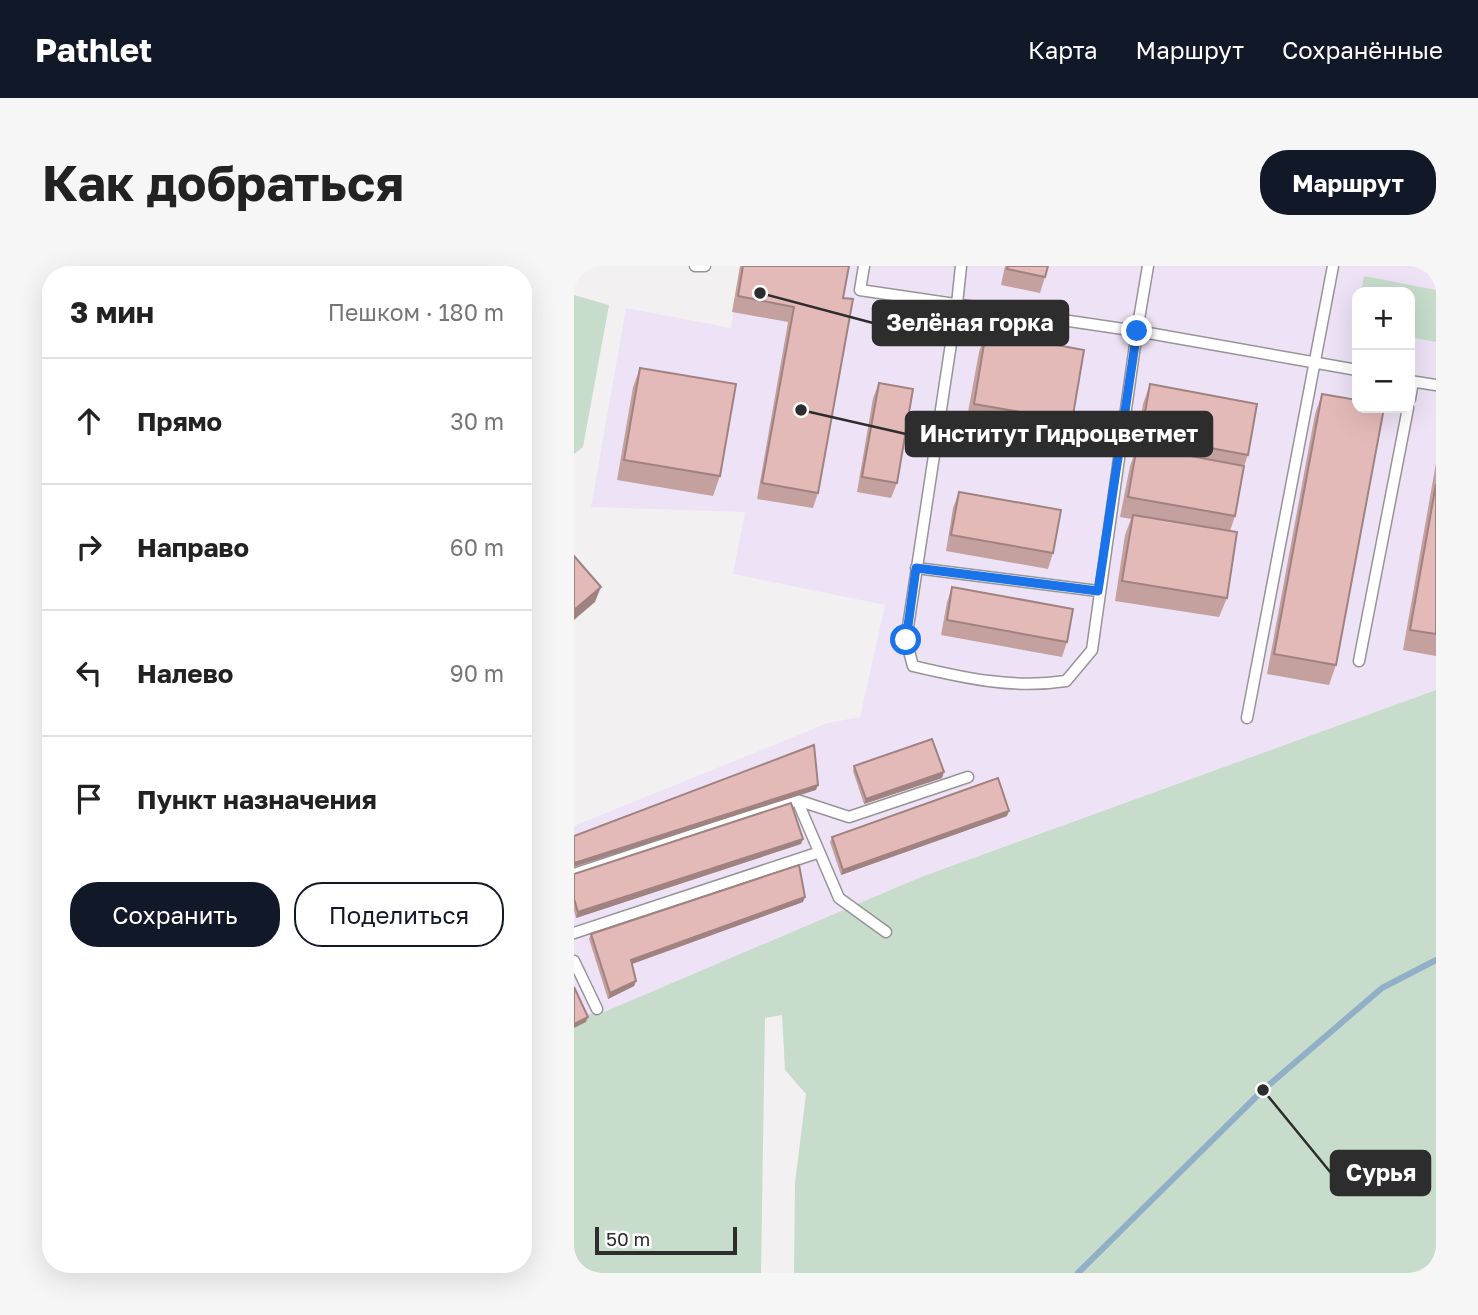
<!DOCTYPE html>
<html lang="ru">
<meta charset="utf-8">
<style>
body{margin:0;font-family:"Golos Text",sans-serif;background:#f6f6f6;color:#222}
.controls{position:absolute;right:21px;top:21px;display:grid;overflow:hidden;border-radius:14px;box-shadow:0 7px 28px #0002}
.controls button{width:63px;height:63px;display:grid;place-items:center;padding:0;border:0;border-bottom:2px solid #e0e0e0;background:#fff;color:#222;font:35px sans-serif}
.scale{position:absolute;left:21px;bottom:18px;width:142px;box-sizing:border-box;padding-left:7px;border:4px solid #2e2d2e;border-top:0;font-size:19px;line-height:24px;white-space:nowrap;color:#2e2d2e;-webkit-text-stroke:5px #fffeff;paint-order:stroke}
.stop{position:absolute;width:21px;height:21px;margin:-16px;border:5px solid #1a73e8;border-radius:50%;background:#fff}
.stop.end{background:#1a73e8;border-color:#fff;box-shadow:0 2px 7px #0008}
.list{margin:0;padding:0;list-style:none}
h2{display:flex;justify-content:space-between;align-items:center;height:91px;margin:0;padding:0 28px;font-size:30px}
h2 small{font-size:23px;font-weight:400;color:#767676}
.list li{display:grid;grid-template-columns:46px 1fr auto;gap:21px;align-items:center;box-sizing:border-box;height:126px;padding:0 28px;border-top:2px solid #e0e0e0}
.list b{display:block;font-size:26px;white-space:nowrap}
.list em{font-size:23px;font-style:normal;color:#767676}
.actions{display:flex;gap:14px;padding:21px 28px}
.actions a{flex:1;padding:16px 0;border:2px solid #111827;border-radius:28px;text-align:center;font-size:24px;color:#111827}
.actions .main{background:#111827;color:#fff}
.icon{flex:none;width:38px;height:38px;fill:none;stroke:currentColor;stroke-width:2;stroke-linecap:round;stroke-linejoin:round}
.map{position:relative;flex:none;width:862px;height:1007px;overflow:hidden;border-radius:28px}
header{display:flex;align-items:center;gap:42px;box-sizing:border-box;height:98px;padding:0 35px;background:#111827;color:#fff}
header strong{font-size:33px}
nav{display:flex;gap:38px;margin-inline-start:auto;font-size:24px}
.intro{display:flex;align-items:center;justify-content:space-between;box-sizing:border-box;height:168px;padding:0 42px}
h1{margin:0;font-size:49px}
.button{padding:18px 32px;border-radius:28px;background:#111827;color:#fff;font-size:24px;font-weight:700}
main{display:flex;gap:42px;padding:0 42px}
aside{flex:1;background:#fff;border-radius:28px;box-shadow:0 7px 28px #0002}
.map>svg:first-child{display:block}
</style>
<header>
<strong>Pathlet</strong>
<nav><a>Карта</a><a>Маршрут</a><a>Сохранённые</a></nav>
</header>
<div class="intro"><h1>Как добраться</h1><a class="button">Маршрут</a></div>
<main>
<aside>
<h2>3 мин<small>Пешком · 180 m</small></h2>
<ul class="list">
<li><svg class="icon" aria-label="ahead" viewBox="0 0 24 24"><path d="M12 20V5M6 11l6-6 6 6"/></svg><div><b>Прямо</b></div><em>30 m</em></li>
<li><svg class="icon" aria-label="right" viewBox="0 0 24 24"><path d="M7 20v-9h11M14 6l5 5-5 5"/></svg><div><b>Направо</b></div><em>60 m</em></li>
<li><svg class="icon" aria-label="left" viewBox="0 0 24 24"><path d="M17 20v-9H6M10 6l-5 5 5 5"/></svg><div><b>Налево</b></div><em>90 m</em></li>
<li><svg class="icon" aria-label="arrive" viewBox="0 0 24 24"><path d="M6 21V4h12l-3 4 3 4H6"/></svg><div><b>Пункт назначения</b></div></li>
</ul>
<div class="actions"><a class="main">Сохранить</a><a>Поделиться</a></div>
</aside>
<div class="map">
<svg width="862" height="1007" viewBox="0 0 862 1007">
<rect width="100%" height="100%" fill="#f3f0f2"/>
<path fill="#eee2f6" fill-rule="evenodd" d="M166 0H862V424L347 611 30 746 0 750V560L254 457 286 451 311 339 159 308 171 246 17 241 52 42 157 62ZM783 26H836V142H783Z"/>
<path fill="#c7dccb" d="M790 10 862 24V76L836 71V26H787Z
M0 29 35 39 9 181 0 188Z
M862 424V1007H220L221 917 232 828 211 804 208 749 191 752 187 1007H0V750L30 746 347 611Z"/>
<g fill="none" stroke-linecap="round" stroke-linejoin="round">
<path stroke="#92afc8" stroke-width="6" d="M504 1007 689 824 808 722 862 694"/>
<g stroke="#979496" stroke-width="13">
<path id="service" d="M121 0H131
M290 0 286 24 563 65 518 384 492 415C439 423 390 412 339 400L332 374 383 38 387 0
M574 0 563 65 783 104
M836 115 862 119
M836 133 839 115
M342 302 524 325
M785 395 834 142
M673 452 759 0
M223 534 265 632 312 666
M0 608 223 534 275 551 394 511
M0 667 243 587
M0 695 23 743"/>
</g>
<use href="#service" stroke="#fff" stroke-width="10"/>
</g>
<path fill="#c4a09e" d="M166 0H275L269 32 244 227 239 242 183 233 214 56 158 46Z
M431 0H474L471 11 466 27 427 19Z
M412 66 498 155 490 175 392 157 405 86Z
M66 102 146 210 139 230 43 214 59 121Z
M305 117 323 217 317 232 283 226 299 132Z
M576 118 674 189 670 200 661 250 656 265 653 332 645 351 541 335 551 269 557 253 546 251 556 200 560 189 569 138Z
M748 128 762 399 755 419 693 408 741 148Z
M862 197V390L829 384Z
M385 226 479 287 474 303 372 285 379 242Z
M378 321 493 376 488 391 367 369 373 336Z
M280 500 368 512 290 538 279 505Z
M433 550 267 609 256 576 258 571Z
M227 578 2 652 0 644V608Z
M229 636 58 698 62 715 60 720 34 733 15 673 17 668Z"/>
<path fill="#a08281" d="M27 321 21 336 0 354V344Z
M370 506 368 512 290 538 292 533Z
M244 519 242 524 0 601V597Z
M435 545 433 550 267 609 269 604Z
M229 573 227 578 2 652 4 646Z
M231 631 229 636 55 699 57 694Z
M62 715 60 720 34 733 36 727Z
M14 751 12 756 0 762V758Z"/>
<path fill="#e4bab8" stroke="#a08281" stroke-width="2" d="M169 0H275L269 32 279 33 244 227 188 217 220 41 164 30Z
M434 0H474L471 11 433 3Z
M412 66 510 84 498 155 400 138Z
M66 102 162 118 146 210 50 194Z
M305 117 339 123 323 217 288 211Z
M576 118 683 138 674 189 567 169Z
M748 128 783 134V142H810L762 399 700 388Z
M563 180 670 200 661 250 554 231Z
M862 218V368L836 364Z
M385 226 487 244 479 287 377 269Z
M559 249 663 266 653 332 548 315Z
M0 290 27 321 0 344Z
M378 321 499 343 493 376 373 354Z
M358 473 370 506 292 533 280 500Z
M240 479 244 519 0 597V570Z
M424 512 435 545 269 604 258 571Z
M217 537 229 573 4 646 0 633V608Z
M225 599 231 631 57 694 62 715 36 727 17 668Z
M0 721 14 751 0 758Z"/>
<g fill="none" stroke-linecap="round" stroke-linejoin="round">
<path stroke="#1a73e8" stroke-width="9" d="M332 374 342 302 524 325 563 65"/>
</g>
<path fill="none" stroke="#2e2d2e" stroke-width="2.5" d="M186 27L299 57M227 144L332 168M689 824L757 907"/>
<g fill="#2e2d2e" stroke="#fffeff" stroke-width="2.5">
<circle cx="186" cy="27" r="7"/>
<circle cx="227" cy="144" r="7"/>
<circle cx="689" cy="824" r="7"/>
</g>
<g fill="#2e2d2e" stroke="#2e2d2e" stroke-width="2.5">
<rect x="299" y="35" width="195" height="44" rx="7"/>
<rect x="332" y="146" width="306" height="44" rx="7"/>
<rect x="757" y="885" width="99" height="44" rx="7"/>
</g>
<g font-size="23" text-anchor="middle" font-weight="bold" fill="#fff">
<text x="396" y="65">Зелёная горка</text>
<text x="485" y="176">Институт Гидроцветмет</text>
<text x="807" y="915">Сурья</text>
</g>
</svg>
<div class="controls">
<button>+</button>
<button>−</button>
</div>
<div class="scale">50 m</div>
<div class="stop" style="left:332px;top:374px"></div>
<div class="stop end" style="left:563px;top:65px"></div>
</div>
</main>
